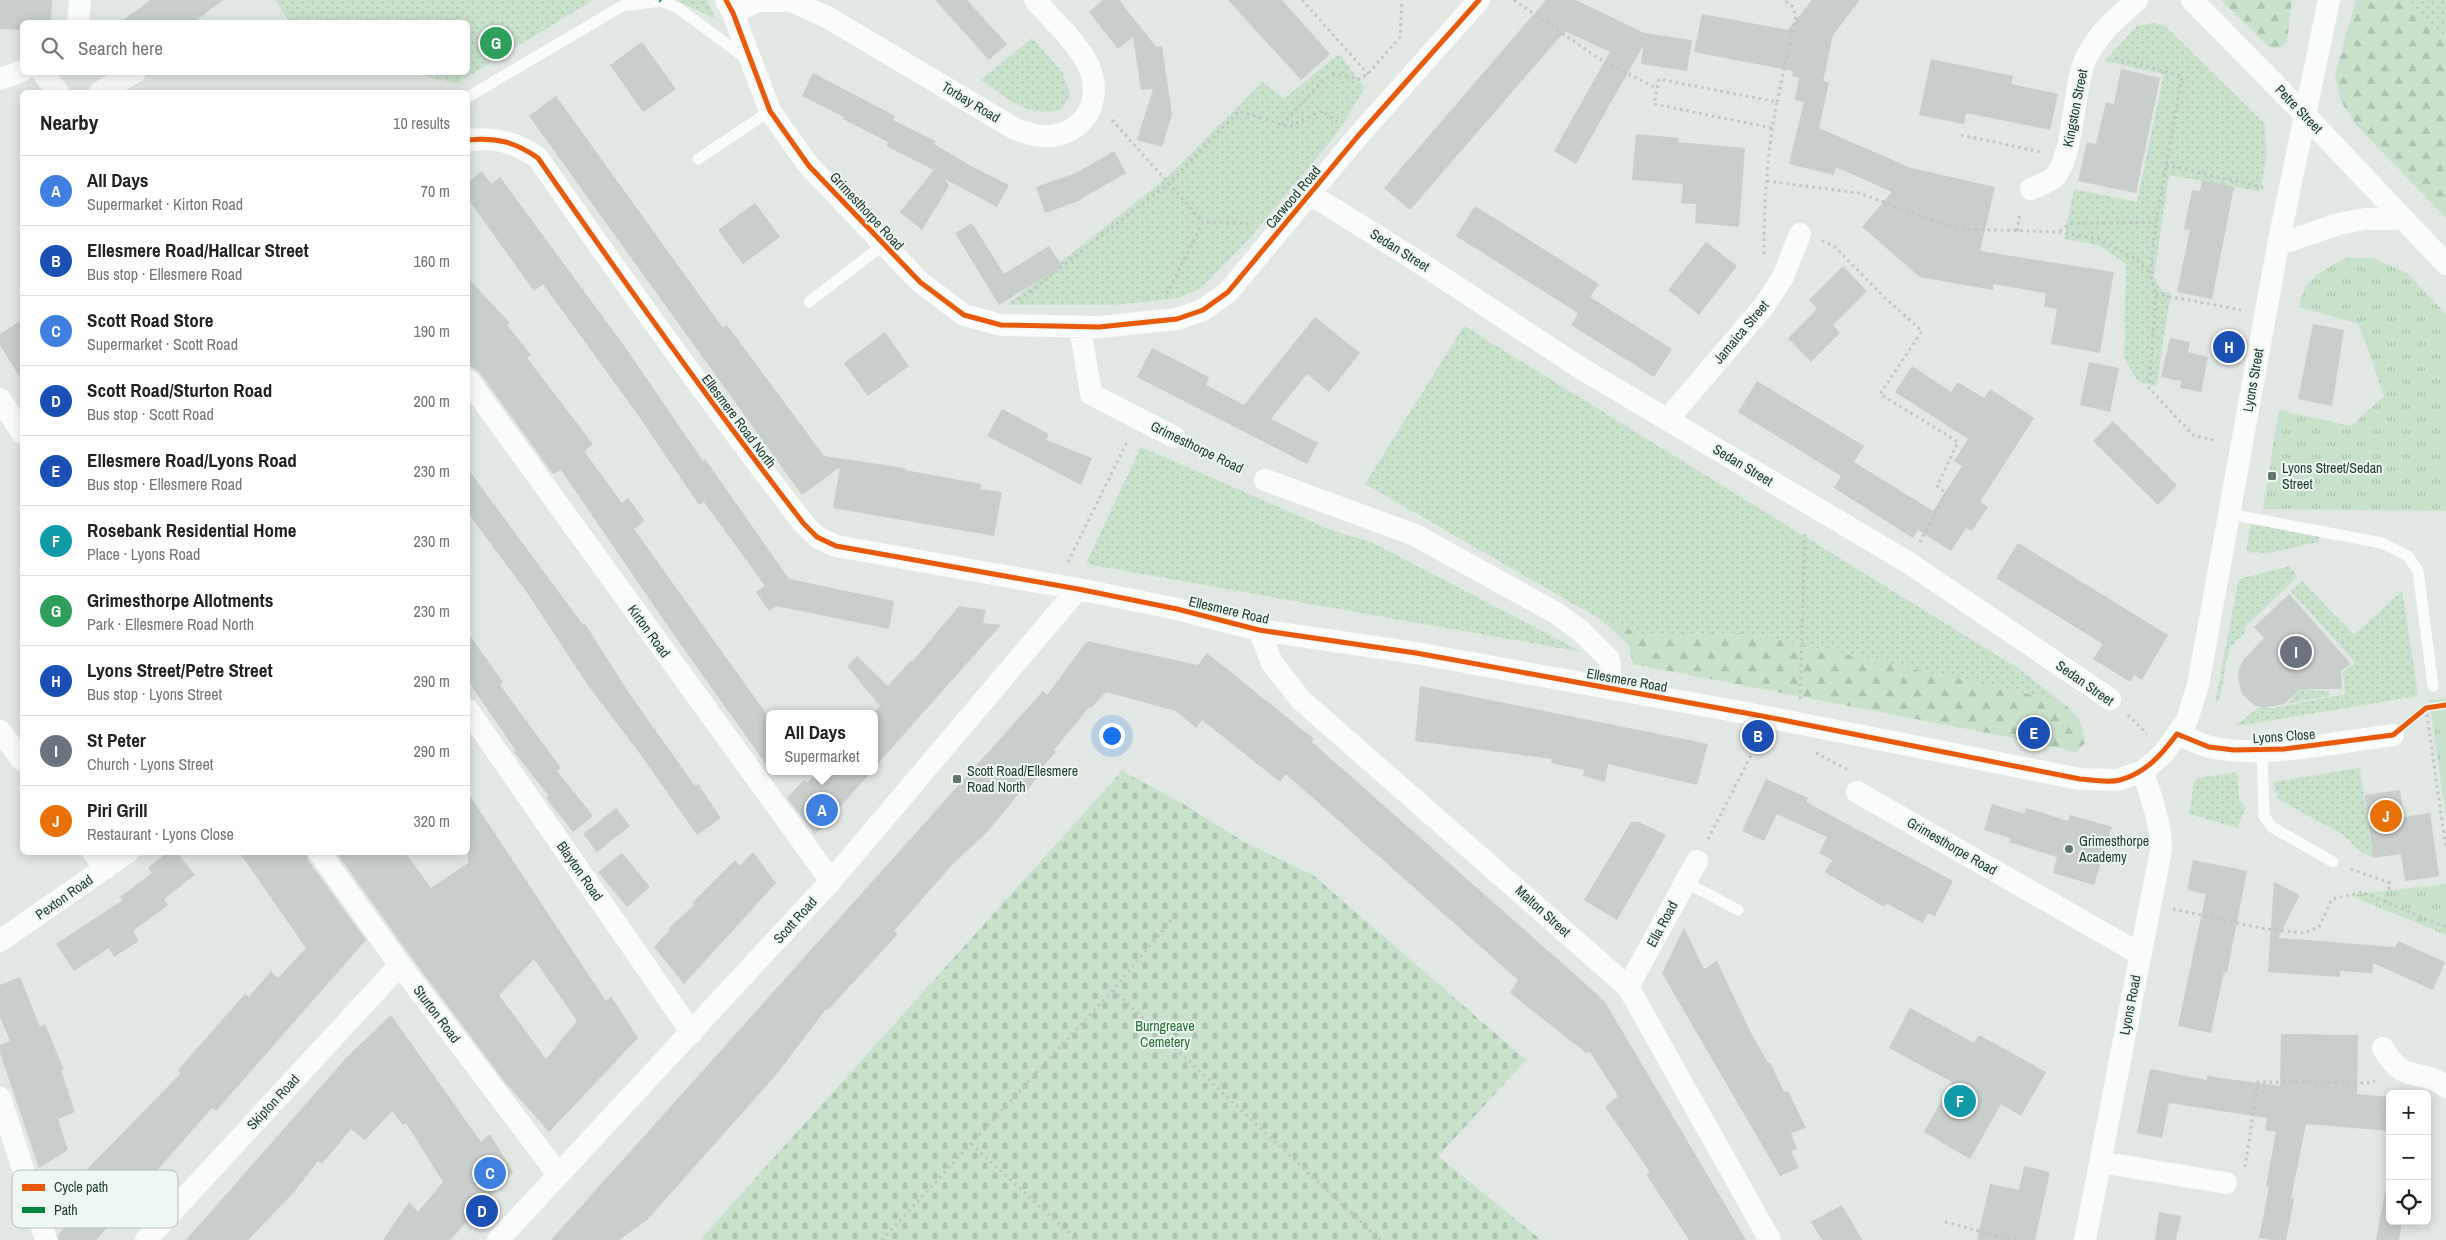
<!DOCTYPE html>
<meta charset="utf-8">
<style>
body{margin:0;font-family:"Archivo Narrow",sans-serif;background:#f6f6f6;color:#222}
.controls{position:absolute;right:15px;bottom:15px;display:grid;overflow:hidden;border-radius:8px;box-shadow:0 2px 12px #0003}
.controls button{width:45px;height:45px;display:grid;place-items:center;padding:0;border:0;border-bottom:1px solid #e0e0e0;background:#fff;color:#222;font:25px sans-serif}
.you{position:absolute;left:1111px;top:735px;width:18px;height:18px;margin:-12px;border:4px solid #fff;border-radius:50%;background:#1a73e8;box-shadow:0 0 0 8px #1a73e833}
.badge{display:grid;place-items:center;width:32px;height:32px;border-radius:50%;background:#63776d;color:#fff;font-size:16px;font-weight:700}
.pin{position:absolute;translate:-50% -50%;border:2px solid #fff;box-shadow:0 1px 5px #0006}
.popup{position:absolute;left:766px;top:710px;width:112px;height:65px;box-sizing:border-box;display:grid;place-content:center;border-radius:8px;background:#fff;filter:drop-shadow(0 1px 4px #0005);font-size:16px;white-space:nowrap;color:#767676}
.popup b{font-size:19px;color:#222}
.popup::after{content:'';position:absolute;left:50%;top:100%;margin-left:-10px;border:10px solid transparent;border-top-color:#fff}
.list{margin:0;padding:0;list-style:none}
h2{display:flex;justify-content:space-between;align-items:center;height:65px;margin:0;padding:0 20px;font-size:21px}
h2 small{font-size:16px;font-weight:400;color:#767676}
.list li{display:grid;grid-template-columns:32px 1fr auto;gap:15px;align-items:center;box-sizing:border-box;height:70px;padding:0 20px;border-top:1px solid #e0e0e0}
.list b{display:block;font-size:19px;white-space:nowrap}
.list p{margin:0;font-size:16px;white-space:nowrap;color:#767676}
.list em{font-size:16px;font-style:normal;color:#767676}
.icon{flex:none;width:28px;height:28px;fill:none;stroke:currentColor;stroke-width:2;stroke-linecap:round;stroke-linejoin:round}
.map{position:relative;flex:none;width:2446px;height:1240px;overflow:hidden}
.search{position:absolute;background:#fff;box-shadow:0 2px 12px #0003;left:20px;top:20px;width:450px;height:55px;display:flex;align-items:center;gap:12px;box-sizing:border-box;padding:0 18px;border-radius:8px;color:#767676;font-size:19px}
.panel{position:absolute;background:#fff;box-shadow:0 2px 12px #0003;left:20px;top:90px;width:450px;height:765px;border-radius:8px}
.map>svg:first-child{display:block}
</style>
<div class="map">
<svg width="2446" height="1240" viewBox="0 0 2446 1240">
<defs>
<pattern id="grass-dots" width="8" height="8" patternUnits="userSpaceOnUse" patternTransform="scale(1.25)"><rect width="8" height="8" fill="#c9e2cc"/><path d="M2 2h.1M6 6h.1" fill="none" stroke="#acc3b0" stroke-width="1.8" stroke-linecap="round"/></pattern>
<pattern id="forest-firs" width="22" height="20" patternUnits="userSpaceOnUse" patternTransform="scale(1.25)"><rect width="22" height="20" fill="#c9e2cc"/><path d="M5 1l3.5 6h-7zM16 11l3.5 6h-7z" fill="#acc3b0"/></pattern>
<pattern id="cemetery-stones" width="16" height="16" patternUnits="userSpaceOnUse" patternTransform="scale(1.25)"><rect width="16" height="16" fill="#c9e2cc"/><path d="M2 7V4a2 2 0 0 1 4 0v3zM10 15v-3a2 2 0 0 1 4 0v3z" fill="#acc3b0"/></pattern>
<pattern id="park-tufts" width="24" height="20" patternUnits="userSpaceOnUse" patternTransform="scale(1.25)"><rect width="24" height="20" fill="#c9e2cc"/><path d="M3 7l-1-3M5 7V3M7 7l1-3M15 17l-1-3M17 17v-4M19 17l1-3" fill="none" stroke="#acc3b0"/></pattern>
</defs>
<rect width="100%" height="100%" fill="#e1e7e3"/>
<path fill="url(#grass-dots)" d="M275 0H593L457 83 430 78 419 73 468 72V22H290Z
M676 0H706L717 20Z
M2408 0H2446V40Z
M2152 23 2164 25 2265 124 2267 155 2260 191 2169 175 2154 276 2162 292H2171L2156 387 2138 381 2124 358 2126 264 2098 245 2064 239 2074 189 2137 202 2164 74 2105 61 2137 26Z
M1032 38 1063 73 1070 95 1060 110C1024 117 1009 99 981 80Z
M1339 54 1365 88 1335 136 1248 240 1201 288 1178 298 1113 305H1007L1169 176 1263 82 1284 99Z
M1464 326 2019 669 2060 701 1748 633 1643 634 1600 619 1365 484Z
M1141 447 1331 530 1373 543 1582 652 1086 564Z
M2251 523 2319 536 2318 542 2268 553 2246 552Z
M2290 566 2297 577 2243 629 2246 632 2229 648 2220 698 2215 703 2239 579Z
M2302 581 2354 635 2402 591 2418 696 2236 726 2258 708H2275L2345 694 2343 672 2356 663 2291 591Z
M2308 683 2309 690 2329 691V696L2289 703 2297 690Z
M2360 768 2373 858 2360 851 2342 834 2278 799 2273 782Z
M2237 772 2239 798 2245 808 2238 828 2189 814 2194 783 2198 778Z"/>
<path fill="url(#forest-firs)" d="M2221 0H2292L2287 41 2278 49 2269 47Z
M2356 0H2408L2446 40V218L2357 126 2341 101 2335 75Z
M1600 619 1643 634 1748 633 2060 701C2078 714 2082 720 2085 743L2076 752 2019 739 1633 664 1628 644Z"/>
<path fill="url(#cemetery-stones)" d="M1122 771 1185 805 1244 842 1314 876 1526 1060 1438 1156 1541 1240H700Z"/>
<path fill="url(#park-tufts)" d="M2346 258H2373L2407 273 2446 314V511L2263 509 2279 410 2351 426 2384 396 2359 324 2299 307C2303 279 2323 270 2346 258Z
M2446 698V817L2429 700Z
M2446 884V935L2349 895Z"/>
<path fill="#c8cecb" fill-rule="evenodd" d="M0 0H52L51 22H22V30L0 29Z
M150 0H223L194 22H121Z
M935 0H967L1007 44 989 60Z
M1103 0H1119L1156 47 1162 46 1172 115 1162 147 1137 140 1153 89 1141 90 1133 37 1118 49 1089 12Z
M1228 0H1282L1330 54 1301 80Z
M1546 0H1576L1644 33 1692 40 1687 71 1641 64 1643 46 1576 164 1554 151 1610 52 1565 31 1410 210 1384 188Z
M1812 0H1860L1833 35 1823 81 1829 83 1819 128 1911 168 1995 187 1980 251 2114 272 2100 353 2051 344 2057 309 2044 307 2046 293 1993 284V290L1920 277 1862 227 1892 192 1836 167 1834 175 1789 164 1804 102 1795 100 1799 78 1792 76 1793 71 1694 52 1702 14 1788 30Z
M642 42 676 89 643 112 610 65Z
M1931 59 2013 76 2011 84 2058 94 2050 130 1966 113 1964 124 1919 115Z
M2121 69 2160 78 2136 193 2078 181 2087 142 2096 144 2106 102 2114 104Z
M813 73 895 116 893 120 935 141 934 144 971 166 1009 185 997 207 945 179 949 186 922 230 900 212 934 170 886 146 888 142 843 119 844 117 802 96Z
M556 96 723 328 727 325 824 456 905 468V470L981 484 980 489 1002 492 994 536 833 508 840 467 802 495 529 116Z
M1636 134 1679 138 1678 142 1745 148 1739 227 1695 223 1696 204 1681 203 1683 184 1632 180Z
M1114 151 1126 173 1076 202 1045 213 1036 187 1076 173Z
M482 171 491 184 500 177 625 347 703 461 705 459 789 579 894 601 889 629 776 606 769 611 756 592 765 586 704 502 699 505 638 415 543 284 534 291 468 199V182Z
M2202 180 2234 187 2212 299 2177 292 2190 230 2184 229 2192 190 2200 191Z
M755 203 780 237 743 264 718 230Z
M1475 206 1599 284 1590 297 1672 349 1654 377 1571 325 1578 313 1456 236Z
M972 223 1004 274 1049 246 1062 266 999 305 955 233Z
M1706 242 1737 266 1699 315 1668 290Z
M1843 266 1867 291 1833 325 1840 333 1811 362 1788 338 1817 309 1809 300Z
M468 278 510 323 507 325 531 355 527 358 593 444 584 451 622 503 628 498 645 521 634 529 770 719V770L674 635 561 470 553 474 479 372 468 364Z
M1315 317 1360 353 1329 392 1307 374 1271 419 1318 443 1307 464 1137 377 1152 348 1209 377 1206 385 1244 405Z
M22 320V381L0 345V334Z
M2313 324 2344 330 2332 406 2298 399Z
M885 332 909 366 868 396 844 363Z
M2170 338 2190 342 2188 352 2208 357 2201 392 2180 388 2181 381 2161 377Z
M2089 362 2119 368 2110 412 2080 405Z
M1912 366 1951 392 1958 382 1984 398 1990 389 2034 418 1980 502 1988 507 1972 531 1966 528 1951 551 1918 530 1913 538 1834 488 1841 476 1738 412 1757 381 1864 446 1854 462 1933 511 1962 466 1954 461 1968 439 1895 392Z
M1002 409 1049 434 1046 440 1092 458 1081 485 987 436Z
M2113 421 2177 485 2158 505 2093 441Z
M468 469 583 625 585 624 631 696 695 786 698 784 721 818 697 835 641 755 589 687 528 594 468 513Z
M2018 543 2168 635 2142 680 2134 675 2130 682 2093 659 2103 644 1996 578Z
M2289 594 2351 664 2341 671 2342 689H2299L2284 704 2263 708 2254 705 2242 694 2238 679 2239 669 2243 660 2264 638 2254 627Z
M959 606 986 610 983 623 1001 625 874 768V712L880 706 847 666 857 656 888 686 911 660 913 661Z
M468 633 503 682 500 685 561 768 557 771 593 816 573 832 546 798 549 796 514 752 516 751 468 681Z
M1087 641 1198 665 1207 653 1314 739 1312 742 1589 987 1605 1002 1746 1240H1689L1646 1174 1650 1172 1605 1107 1618 1096 1590 1052 1586 1053 1510 993 1518 980 1286 774 1280 782 1202 720 1196 728 1176 711 1106 692 1091 708 1090 706 1054 750 1056 752 1039 771 1041 773 1023 795 1020 792 988 831 952 865 894 931 898 934 827 1011 826 1009 776 1075 647 1220 619 1240H551L1043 691 1047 695Z
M1420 686 1708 744 1697 785 1608 764 1605 782 1583 776 1584 770 1551 763 1552 759 1415 741Z
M818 771H872L815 835 787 798 804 780 807 783Z
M1766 779 1808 798 1806 802 1953 881 1935 916 1928 913 1923 923 1886 903 1884 907 1825 872 1832 860 1819 853 1827 837 1777 814 1764 841 1742 831Z
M2400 790 2404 817 2430 813 2439 876 2405 881 2401 854 2373 858 2365 795Z
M468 793 606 1001 611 996 638 1038 549 1132 505 1082 411 957 336 852H405L431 888 468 863ZM534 959 577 1021 546 1059 499 995Z
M1992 804 2024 814 2026 808 2068 821 2070 815 2112 827 2094 885 2053 873 2057 857 2009 842 2010 838 1984 830Z
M616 808 630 826 597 852 583 834Z
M1631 822H1639L1666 835 1617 920 1584 900Z
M167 852H177L195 875 164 899 168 905 133 931 139 941 114 957 109 948 74 971 56 944 123 900 120 897 152 873 148 868Z
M239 852H306L308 860 366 940 216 1111 212 1108 96 1240H59L58 1235 69 1221 62 1212 71 1201 62 1195 181 1073 178 1070 245 994 249 997 271 971 278 978 306 948Z
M753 852 776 883 684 984 654 947 670 930 669 928 694 905 692 903 735 860 740 866Z
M622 853 650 887 627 907 598 872Z
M2193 860 2247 871 2227 973 2224 972 2211 1033 2178 1026 2206 894 2187 890Z
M2274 882 2300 895 2278 938 2395 947 2398 941 2445 962 2433 990 2373 963 2372 973 2340 971V977L2268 972Z
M1684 928 1704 969 1717 961 1750 1031 1768 1063 1770 1062 1784 1092 1788 1091 1806 1128 1791 1133 1797 1149 1791 1151 1799 1168 1780 1176 1662 973Z
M20 977 40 1027 45 1024 64 1070H61L75 1112 58 1119 68 1150 39 1168 0 1053V1045L10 1041 0 1017V985Z
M1910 1008 1974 1043 1979 1035 2046 1072 2021 1116 2001 1104 1970 1159 1924 1132 1952 1082 1889 1048Z
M391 1015 481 1142 490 1134 513 1172 450 1240H383L409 1202 418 1212 443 1182 406 1123 403 1125 392 1111 365 1140 351 1129 322 1164 318 1161 294 1192 248 1240H186L347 1057Z
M2281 1034 2358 1035 2357 1094 2390 1097V1131L2306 1124 2291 1198 2294 1199 2286 1240H2272L2259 1238 2269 1187 2266 1186 2276 1132 2265 1130 2267 1118 2169 1103 2162 1138 2137 1133 2150 1069 2207 1080V1076L2280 1086Z
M2024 1166 2050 1172 2035 1240H1977L1990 1184 2019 1190Z
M2385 1192 2390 1193V1221H2402L2399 1240H2376Z
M1842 1205 1862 1240H1822L1811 1222Z
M2159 1212 2181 1216 2176 1240H2155Z"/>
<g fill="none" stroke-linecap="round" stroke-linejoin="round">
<path stroke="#bfc7c3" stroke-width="3" stroke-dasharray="2.5 4" stroke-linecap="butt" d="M1302 0 1368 74
M1514 0 1598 58 1656 88
M2115 58 2182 76 2156 222 2150 273 2156 294 2149 388 2193 435 2217 441
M1777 102 1796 16 1792 6 1784 0
M1112 120 1203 222
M1282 125 1324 79 1335 74 1359 79 1368 74 1400 37 1402 0
M1961 135 2041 152
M2166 165 2265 188
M1767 181 1859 193 1932 220 1963 229 2060 232 2098 239 2136 259 2150 273
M2017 231 2020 212
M2060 231 2069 224 2156 222
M1822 241 1834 246 1884 297 1922 331 1880 394 1958 442 1937 486 1946 493 1920 542
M1764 254C1764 204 1767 152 1777 102L1659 79 1654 104 1772 128
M1167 294 1203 222 1253 224
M2156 294 2241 310
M1019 300 1169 183 1239 111 1289 127 1322 111 1337 122
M1195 447 1243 470
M1068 562 1128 440
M1800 699 1805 530
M2426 708 2446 849
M2128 715 2147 734
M1816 753 1848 770
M1708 839 1759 740
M2351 869 2390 883 2386 902
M2173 909 2265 929 2304 933 2319 927 2332 899 2362 892 2446 927
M1113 990 1380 1240
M971 1144 1077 1240
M2245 1167 2258 1082 2368 1083 2375 1081
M1945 1222C1970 1228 1992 1236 2017 1240
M882 1240 1113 990 1176 914"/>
<path stroke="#fafbfb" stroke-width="11" d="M468 97 622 6 661 1 678 8 747 59
M698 159 770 111
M809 302 883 245
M2229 514 2382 543 2408 556 2418 571 2433 686
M2262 750 2264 816 2272 827 2333 862
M1685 882 1738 910"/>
<path stroke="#fafbfb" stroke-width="22" d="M726 0 733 13 770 111 809 166 920 282 964 315 1001 325 1099 327 1177 319 1203 310 1228 292 1358 136 1479 0
M2192 0 2306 116 2446 264
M733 13 758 1H791L827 17 1015 129C1021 131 1027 133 1034 135 1075 143 1105 109 1090 69 1079 43 1053 21 1035 0
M78 22 80 0
M42 72 58 92
M0 79 22 71
M100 92 135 72
M468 140C496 137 515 142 538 158 624 282 711 404 804 524L817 537 836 546 1078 589 1177 609 1259 630 1416 653 1762 716 2080 779 2118 780 2143 771 2164 753 2187 720 2198 685 2278 245 2329 0
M2031 189C2037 186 2047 183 2052 179 2075 161 2072 87 2086 58 2098 34 2117 17 2137 0
M1310 194 1425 266 1582 369 1909 563 2110 699
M2278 245 2338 224 2365 219H2403
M1080 327 1091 394 1174 437
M468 380 831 881
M0 399 22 433
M1667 420 1764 306 1783 277 1800 234
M1265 480 1415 535 1556 613 1581 631 1609 659 1612 689
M1259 630 1272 663 1301 700 1628 987 1770 1240
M468 710 692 1033
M0 731 22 760
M2177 734C2188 738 2199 744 2210 747 2264 759 2338 742 2393 735
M1857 792 2140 954
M93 852 105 869
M319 852 400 965 558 1174
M0 941 128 852
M1628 987 1697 861
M2383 1048C2405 1087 2420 1066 2446 1087
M0 1098 46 1240
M2100 1162 2226 1183
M146 1240 400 965
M498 1240 831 881 1078 589
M2085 1240 2161 850C2161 822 2151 798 2143 771"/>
<path stroke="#00873e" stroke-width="4" stroke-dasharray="8 4" stroke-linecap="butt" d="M660 0 661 1"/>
<g stroke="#eef7f1" stroke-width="8">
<path id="cycleway" d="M726 0 733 13 770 111 809 166 920 282 964 315 1001 325 1099 327 1177 319 1203 310 1228 292 1358 136 1479 0
M468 140C496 137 515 142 538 158 624 282 711 404 804 524L817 537 836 546 1078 589 1177 609 1259 630 1416 653 1762 716 2080 779C2092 780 2108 783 2120 780 2146 773 2162 754 2177 734L2209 747 2234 750 2284 749 2393 735 2426 708 2446 705"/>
</g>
<use href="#cycleway" stroke="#e8590c" stroke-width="5"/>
</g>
<g fill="#63776d" stroke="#eef7f1" stroke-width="2">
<rect x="2267" y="471" width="10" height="10" rx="2.5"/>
<rect x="952" y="774" width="10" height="10" rx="2.5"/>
<circle cx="2069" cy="849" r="5"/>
</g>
<g text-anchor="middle" stroke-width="4" stroke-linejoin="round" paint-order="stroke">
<g font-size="14" fill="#1f3a2e" stroke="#eef7f1">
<text transform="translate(971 102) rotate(31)" y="5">Torbay Road</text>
<text transform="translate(2075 108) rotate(-79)" y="5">Kingston Street</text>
<text transform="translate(2299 109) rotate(46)" y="5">Petre Street</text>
<text transform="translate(1293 197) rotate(-50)" y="5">Carwood Road</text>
<text transform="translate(867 211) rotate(47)" y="5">Grimesthorpe Road</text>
<text transform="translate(1400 250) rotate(32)" y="5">Sedan Street</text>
<text transform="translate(1741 332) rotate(-50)" y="5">Jamaica Street</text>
<text transform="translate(2253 380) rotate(-80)" y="5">Lyons Street</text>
<text transform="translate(739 421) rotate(53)" y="5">Ellesmere Road North</text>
<text transform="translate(1197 447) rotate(26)" y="5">Grimesthorpe Road</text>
<text transform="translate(1743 465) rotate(31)" y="5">Sedan Street</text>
<text transform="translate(1229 610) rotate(13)" y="5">Ellesmere Road</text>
<text transform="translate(649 631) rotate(54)" y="5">Kirton Road</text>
<text transform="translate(1627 680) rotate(10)" y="5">Ellesmere Road</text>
<text transform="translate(2085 683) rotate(35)" y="5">Sedan Street</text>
<text transform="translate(2284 736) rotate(-4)" y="5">Lyons Close</text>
<text transform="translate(1952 846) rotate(30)" y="5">Grimesthorpe Road</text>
<text transform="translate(580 871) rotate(55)" y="5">Blayton Road</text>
<text transform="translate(64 897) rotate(-35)" y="5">Pexton Road</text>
<text transform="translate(1543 911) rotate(42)" y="5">Malton Street</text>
<text transform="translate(795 920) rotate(-48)" y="5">Scott Road</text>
<text transform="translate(1662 924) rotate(-62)" y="5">Ella Road</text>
<text transform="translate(2130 1005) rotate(-79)" y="5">Lyons Road</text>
<text transform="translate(437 1014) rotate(53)" y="5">Sturton Road</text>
<text transform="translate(273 1102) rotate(-47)" y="5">Skipton Road</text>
</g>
<g font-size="14" fill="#1f3a2e" stroke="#eef7f1" text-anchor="start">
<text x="2282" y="473">Lyons Street/Sedan<tspan x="2282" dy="16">Street</tspan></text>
<text x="967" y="776">Scott Road/Ellesmere<tspan x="967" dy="16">Road North</tspan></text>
<text x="2079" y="846">Grimesthorpe<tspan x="2079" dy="16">Academy</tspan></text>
</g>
<g font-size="14" fill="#287236" stroke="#eef7f1">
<text x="1165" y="1031">Burngreave<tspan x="1165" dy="16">Cemetery</tspan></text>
</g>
</g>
<rect x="12" y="1170" width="166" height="58" rx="8" fill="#eef7f1" stroke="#b0beb6" stroke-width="1"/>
<rect x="22" y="1184" width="23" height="7" fill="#e8590c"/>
<rect x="22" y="1207" width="23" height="6" fill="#00873e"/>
<g font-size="14" fill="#1f3a2e">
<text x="54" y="1192">Cycle path</text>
<text x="54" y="1215">Path</text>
</g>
</svg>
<div class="controls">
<button>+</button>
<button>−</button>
<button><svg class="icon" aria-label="locate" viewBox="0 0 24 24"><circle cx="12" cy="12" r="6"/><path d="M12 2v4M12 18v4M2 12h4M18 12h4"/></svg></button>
</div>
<div class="you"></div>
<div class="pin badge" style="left:822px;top:810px;background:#3f7fe0">A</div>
<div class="popup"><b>All Days</b>Supermarket</div>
<div class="pin badge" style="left:1758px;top:736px;background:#1a4fb4">B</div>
<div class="pin badge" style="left:490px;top:1173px;background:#3f7fe0">C</div>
<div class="pin badge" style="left:482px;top:1211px;background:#1a4fb4">D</div>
<div class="pin badge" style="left:2034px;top:733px;background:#1a4fb4">E</div>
<div class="pin badge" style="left:1960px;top:1101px;background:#0f9aa8">F</div>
<div class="pin badge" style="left:496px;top:43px;background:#2e9e5b">G</div>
<div class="pin badge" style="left:2229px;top:347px;background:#1a4fb4">H</div>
<div class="pin badge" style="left:2296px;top:652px;background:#6b7280">I</div>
<div class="pin badge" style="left:2386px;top:816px;background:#e8710a">J</div>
<div class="search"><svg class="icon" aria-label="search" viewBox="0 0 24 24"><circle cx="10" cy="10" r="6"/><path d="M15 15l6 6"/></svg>Search here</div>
<section class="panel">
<h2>Nearby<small>10 results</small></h2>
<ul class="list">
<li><span class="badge" style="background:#3f7fe0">A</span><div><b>All Days</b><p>Supermarket · Kirton Road</p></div><em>70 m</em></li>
<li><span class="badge" style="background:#1a4fb4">B</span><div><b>Ellesmere Road/Hallcar Street</b><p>Bus stop · Ellesmere Road</p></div><em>160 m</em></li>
<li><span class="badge" style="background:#3f7fe0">C</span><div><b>Scott Road Store</b><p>Supermarket · Scott Road</p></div><em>190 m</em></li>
<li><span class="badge" style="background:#1a4fb4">D</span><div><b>Scott Road/Sturton Road</b><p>Bus stop · Scott Road</p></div><em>200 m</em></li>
<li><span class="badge" style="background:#1a4fb4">E</span><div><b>Ellesmere Road/Lyons Road</b><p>Bus stop · Ellesmere Road</p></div><em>230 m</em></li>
<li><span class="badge" style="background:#0f9aa8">F</span><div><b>Rosebank Residential Home</b><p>Place · Lyons Road</p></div><em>230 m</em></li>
<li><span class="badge" style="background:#2e9e5b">G</span><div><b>Grimesthorpe Allotments</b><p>Park · Ellesmere Road North</p></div><em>230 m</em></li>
<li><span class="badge" style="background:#1a4fb4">H</span><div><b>Lyons Street/Petre Street</b><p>Bus stop · Lyons Street</p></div><em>290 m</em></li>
<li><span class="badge" style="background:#6b7280">I</span><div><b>St Peter</b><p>Church · Lyons Street</p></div><em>290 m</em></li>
<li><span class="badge" style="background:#e8710a">J</span><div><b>Piri Grill</b><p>Restaurant · Lyons Close</p></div><em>320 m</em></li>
</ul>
</section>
</div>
